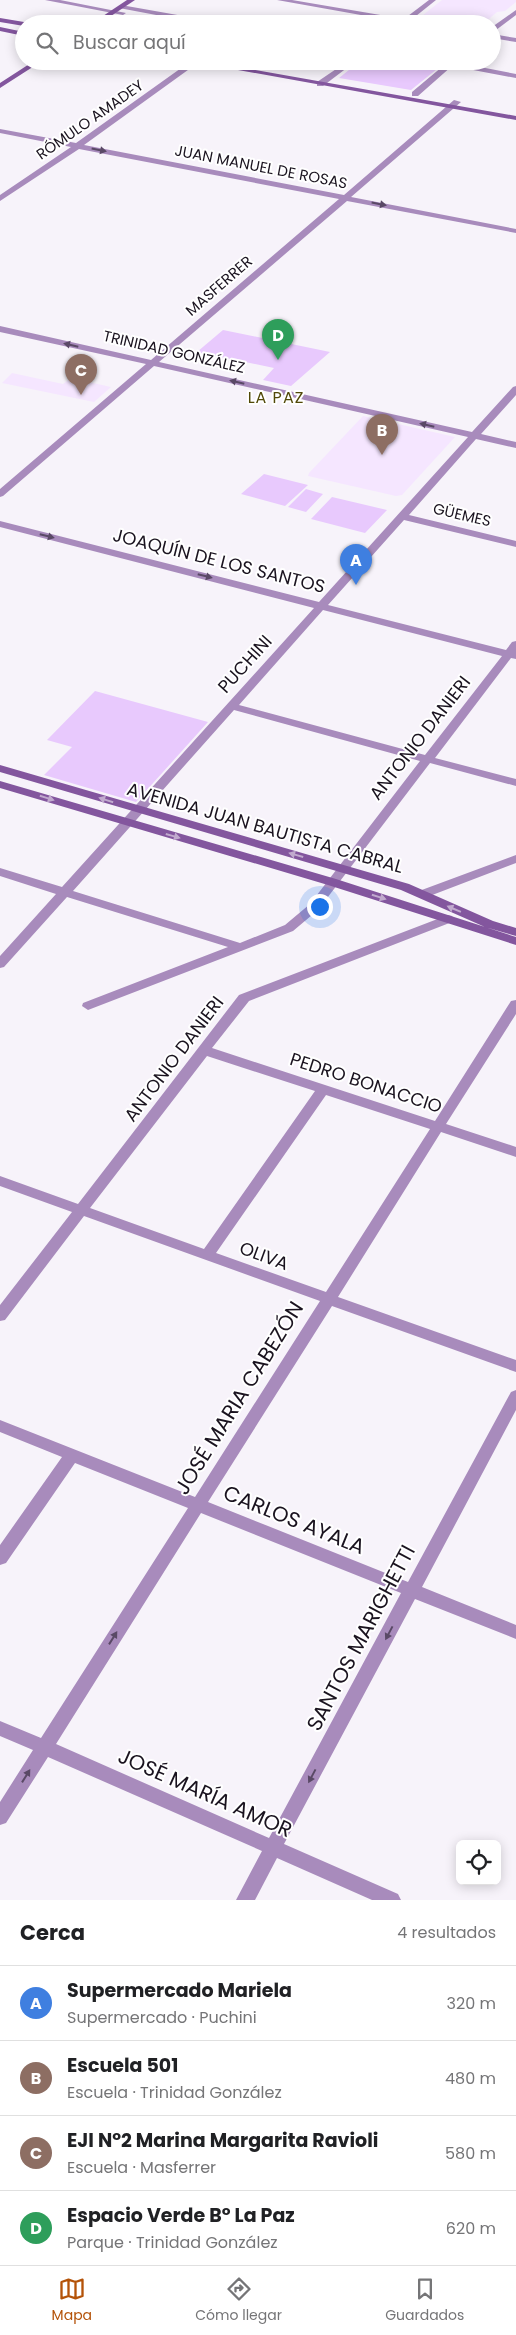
<!DOCTYPE html>
<html lang="es">
<meta charset="utf-8">
<style>
body{margin:0;font-family:Poppins,sans-serif;background:#f6f6f6;color:#202124}
.controls{position:absolute;right:15px;bottom:15px;display:grid;overflow:hidden;border-radius:8px;box-shadow:0 2px 12px #0003}
.controls button{width:45px;height:45px;display:grid;place-items:center;padding:0;border:0;border-bottom:1px solid #e0e0e0;background:#fff;color:#202124;font:25px sans-serif}
.you{position:absolute;left:319px;top:906px;width:18px;height:18px;margin:-12px;border:4px solid #fff;border-radius:50%;background:#1a73e8;box-shadow:0 0 0 8px #1a73e833}
.badge{display:grid;place-items:center;width:32px;height:32px;border-radius:50%;background:#b45309;color:#fff;font-size:16px;font-weight:700}
.pin{position:absolute;translate:-50% -41px;filter:drop-shadow(0 1px 2px #0008)}
.pin::after{content:'';position:absolute;top:26px;width:18px;height:15px;background:inherit;clip-path:polygon(0 0,100% 0,50% 100%)}
.list{margin:0;padding:0;list-style:none}
h2{display:flex;justify-content:space-between;align-items:center;height:65px;margin:0;padding:0 20px;font-size:21px}
h2 small{font-size:16px;font-weight:400;color:#757577}
.list li{display:grid;grid-template-columns:32px 1fr auto;gap:15px;align-items:center;box-sizing:border-box;height:75px;padding:0 20px;border-top:1px solid #e0e0e0}
.list b{display:block;font-size:19px;white-space:nowrap}
.list p{margin:0;font-size:16px;white-space:nowrap;color:#757577}
.list em{font-size:16px;font-style:normal;color:#757577}
.icon{flex:none;width:28px;height:28px;fill:none;stroke:currentColor;stroke-width:2;stroke-linecap:round;stroke-linejoin:round}
.map{position:relative;flex:none;width:516px;height:1900px;overflow:hidden}
.search{position:absolute;background:#fff;box-shadow:0 2px 12px #0003;left:15px;right:15px;top:15px;height:55px;display:flex;align-items:center;gap:12px;box-sizing:border-box;padding:0 18px;border-radius:28px;color:#757577;font-size:19px}
.sheet{height:365px;background:#fff}
nav{display:flex;justify-content:space-around;align-items:center;box-sizing:border-box;height:70px;border-top:1px solid #e0e0e0;background:#fff;font-size:14px;color:#757577}
nav a{display:grid;justify-items:center;gap:2px}
nav .on{color:#b45309}
.map>svg:first-child{display:block}
</style>
<div class="map">
<svg width="516" height="1900" viewBox="0 0 516 1900">
<rect width="100%" height="100%" fill="#f7f3fa"/>
<path fill="#f5e6ff" d="M442 0H516V2L505 11 497 12 483 24H448L418 19Z
M12 373 63 384 71 378 111 387 94 402 2 383Z
M363 416 455 437 402 495 396 496 308 476 309 473Z"/>
<path fill="#e8c9fd" d="M360 61H447L411 90 339 78Z
M223 330 330 352 291 386 263 380 274 368 197 352Z
M264 474 308 485 285 506 241 494Z
M306 489 323 494 306 512 288 507Z
M332 497 387 510 365 533 311 519Z
M95 691 208 722 136 802 44 775 72 747 47 740Z"/>
<g fill="none" stroke-linecap="round" stroke-linejoin="round">
<path fill="#a88bbc" fill-rule="evenodd" d="M45 0H60L126 13 123 15Z
M277 0H292L404 19 429 0H436L411 20 424 24H399L400 22Z
M121 5 217 22 220 24H204L119 8 118 7Z
M516 10V15L492 33V27Z
M492 34 516 38V42L492 38Z
M191 61 199 62 84 145 344 195 454 100 461 102 351 197 516 229V233L347 201 159 362 472 432 513 387 516 386V395L481 434 516 442V448L476 439 409 515 516 541V547L404 520 328 605 506 650 512 642 516 641V659L511 658 435 758 516 779V786L430 763 318 910 293 931 88 1010 82 1006 83 1003 228 947 67 897 4 967 0 968V956L56 894 0 876V868L62 887 314 608 0 527V521L319 602 468 437 154 366 3 496 0 497V489L146 364 0 332V326L151 360 339 199 79 149 0 201V195L71 147 0 133V129L76 143ZM323 610 502 656 425 755 239 705ZM234 710 420 761 310 904 285 925 240 943 73 891Z
M348 61H356L323 86H317V82Z
M449 61 516 74V78L452 66 418 96H412V92Z
M516 855V863L427 897H419L417 894 419 891Z
M448 915 452 916 454 919 452 922 249 1001 212 1048 435 1121 511 1001 516 1000V1014L446 1124 516 1147V1157L441 1132 338 1297 516 1360V1372L332 1306 208 1502 408 1582 511 1392 516 1390V1410L422 1587 516 1625V1639L415 1599 284 1844 398 1894 401 1900H372L277 1858 255 1900H236L262 1851 48 1757 6 1823 0 1825V1802L33 1750 0 1736V1721L41 1738 188 1508 75 1463 6 1563 0 1565V1545L62 1457 0 1432V1420L195 1497 320 1301 84 1216 5 1320 0 1321V1305L72 1212 0 1186V1176L78 1204 239 995ZM207 1056 315 1091 204 1249 90 1208ZM326 1095 430 1129 326 1292 216 1253ZM201 1513 401 1593 269 1838 56 1744Z"/>
<path fill="#83569e" fill-rule="evenodd" d="M127 0H135L99 24H91Z
M0 18 24 22 27 24H24V26L0 22Z
M0 27 24 32V36L0 31Z
M34 61H42L0 88V83Z
M188 61H205L516 116V120Z
M0 765 409 884 493 921 516 928V936L485 927 401 890 0 772Z
M0 781 336 879 516 937V945L328 885 0 788Z"/>
</g>
<defs><path id="oneway-solid" d="M-6-.8H1V-3.2L6.5 0L1 3.2V.8H-6Z" transform="scale(1.25)"/></defs>
<g fill="#5a4966">
<use href="#oneway-solid" transform="translate(99 150) rotate(11)"/>
<use href="#oneway-solid" transform="translate(379 204) rotate(11)"/>
<use href="#oneway-solid" transform="translate(71 345) rotate(-167)"/>
<use href="#oneway-solid" transform="translate(237 382) rotate(-167)"/>
<use href="#oneway-solid" transform="translate(427 425) rotate(-167)"/>
<use href="#oneway-solid" transform="translate(47 536) rotate(14)"/>
<use href="#oneway-solid" transform="translate(205 576) rotate(14)"/>
<use href="#oneway-solid" transform="translate(389 1633) rotate(118)"/>
<use href="#oneway-solid" transform="translate(113 1638) rotate(-58)"/>
<use href="#oneway-solid" transform="translate(26 1776) rotate(-58)"/>
<use href="#oneway-solid" transform="translate(312 1776) rotate(118)"/>
</g>
<g fill="#c1aace">
<use href="#oneway-solid" transform="translate(47 798) rotate(17)"/>
<use href="#oneway-solid" transform="translate(106 800) rotate(-163)"/>
<use href="#oneway-solid" transform="translate(173 836) rotate(16)"/>
<use href="#oneway-solid" transform="translate(296 855) rotate(-164)"/>
<use href="#oneway-solid" transform="translate(379 897) rotate(18)"/>
<use href="#oneway-solid" transform="translate(454 909) rotate(-157)"/>
</g>
<g text-anchor="middle" stroke-width="4" stroke-linejoin="round" paint-order="stroke">
<g font-size="15" fill="#1a131f" stroke="#fff">
<text transform="translate(90 120) rotate(-35)" y="5">RÓMULO AMADEY</text>
<text transform="translate(261 167) rotate(11)" y="5">JUAN MANUEL DE ROSAS</text>
<text transform="translate(219 286) rotate(-41)" y="5">MASFERRER</text>
<text transform="translate(174 352) rotate(13)" y="5">TRINIDAD GONZÁLEZ</text>
<text transform="translate(462 515) rotate(13)" y="5">GÜEMES</text>
</g>
<g font-size="16" letter-spacing="1" fill="#514907" stroke="#fff">
<text x="276" y="403">LA PAZ</text>
</g>
<g font-size="18" fill="#1a131f" stroke="#fff">
<text transform="translate(219 561) rotate(14)" y="6">JOAQUÍN DE LOS SANTOS</text>
<text transform="translate(245 664) rotate(-48)" y="6">PUCHINI</text>
<text transform="translate(420 738) rotate(-52)" y="6">ANTONIO DANIERI</text>
<text transform="translate(265 828) rotate(16)" y="6">AVENIDA JUAN BAUTISTA CABRAL</text>
<text transform="translate(174 1059) rotate(-53)" y="6">ANTONIO DANIERI</text>
<text transform="translate(366 1083) rotate(18)" y="6">PEDRO BONACCIO</text>
<text transform="translate(264 1256) rotate(20)" y="6">OLIVA</text>
</g>
<g font-size="21" fill="#1a131f" stroke="#fff">
<text transform="translate(239 1398) rotate(-58)" y="7">JOSÉ MARIA CABEZÓN</text>
<text transform="translate(294 1520) rotate(22)" y="7">CARLOS AYALA</text>
<text transform="translate(361 1638) rotate(-62)" y="7">SANTOS MARIGHETTI</text>
<text transform="translate(205 1793) rotate(24)" y="7">JOSÉ MARÍA AMOR</text>
</g>
</g>
</svg>
<div class="controls">
<button><svg class="icon" aria-label="locate" viewBox="0 0 24 24"><circle cx="12" cy="12" r="6"/><path d="M12 2v4M12 18v4M2 12h4M18 12h4"/></svg></button>
</div>
<div class="you"></div>
<div class="pin badge" style="left:356px;top:585px;background:#3f7fe0">A</div>
<div class="pin badge" style="left:382px;top:455px;background:#8d6e63">B</div>
<div class="pin badge" style="left:81px;top:395px;background:#8d6e63">C</div>
<div class="pin badge" style="left:278px;top:360px;background:#2e9e5b">D</div>
<div class="search"><svg class="icon" aria-label="search" viewBox="0 0 24 24"><circle cx="10" cy="10" r="6"/><path d="M15 15l6 6"/></svg>Buscar aquí</div>
</div>
<section class="sheet">
<h2>Cerca<small>4 resultados</small></h2>
<ul class="list">
<li><span class="badge" style="background:#3f7fe0">A</span><div><b>Supermercado Mariela</b><p>Supermercado · Puchini</p></div><em>320 m</em></li>
<li><span class="badge" style="background:#8d6e63">B</span><div><b>Escuela 501</b><p>Escuela · Trinidad González</p></div><em>480 m</em></li>
<li><span class="badge" style="background:#8d6e63">C</span><div><b>EJI N°2 Marina Margarita Ravioli</b><p>Escuela · Masferrer</p></div><em>580 m</em></li>
<li><span class="badge" style="background:#2e9e5b">D</span><div><b>Espacio Verde B° La Paz</b><p>Parque · Trinidad González</p></div><em>620 m</em></li>
</ul>
</section>
<nav>
<a class="on"><svg class="icon" aria-label="map" viewBox="0 0 24 24"><path d="M3 6l6-2 6 2 6-2v14l-6 2-6-2-6 2zM9 4v14M15 6v14"/></svg>Mapa</a>
<a><svg class="icon" aria-label="directions" viewBox="0 0 24 24"><path d="M12 3l9 9-9 9-9-9zM9 14v-3h6M13 9l2 2-2 2"/></svg>Cómo llegar</a>
<a><svg class="icon" aria-label="saved" viewBox="0 0 24 24"><path d="M7 4h10v16l-5-4-5 4z"/></svg>Guardados</a>
</nav>
